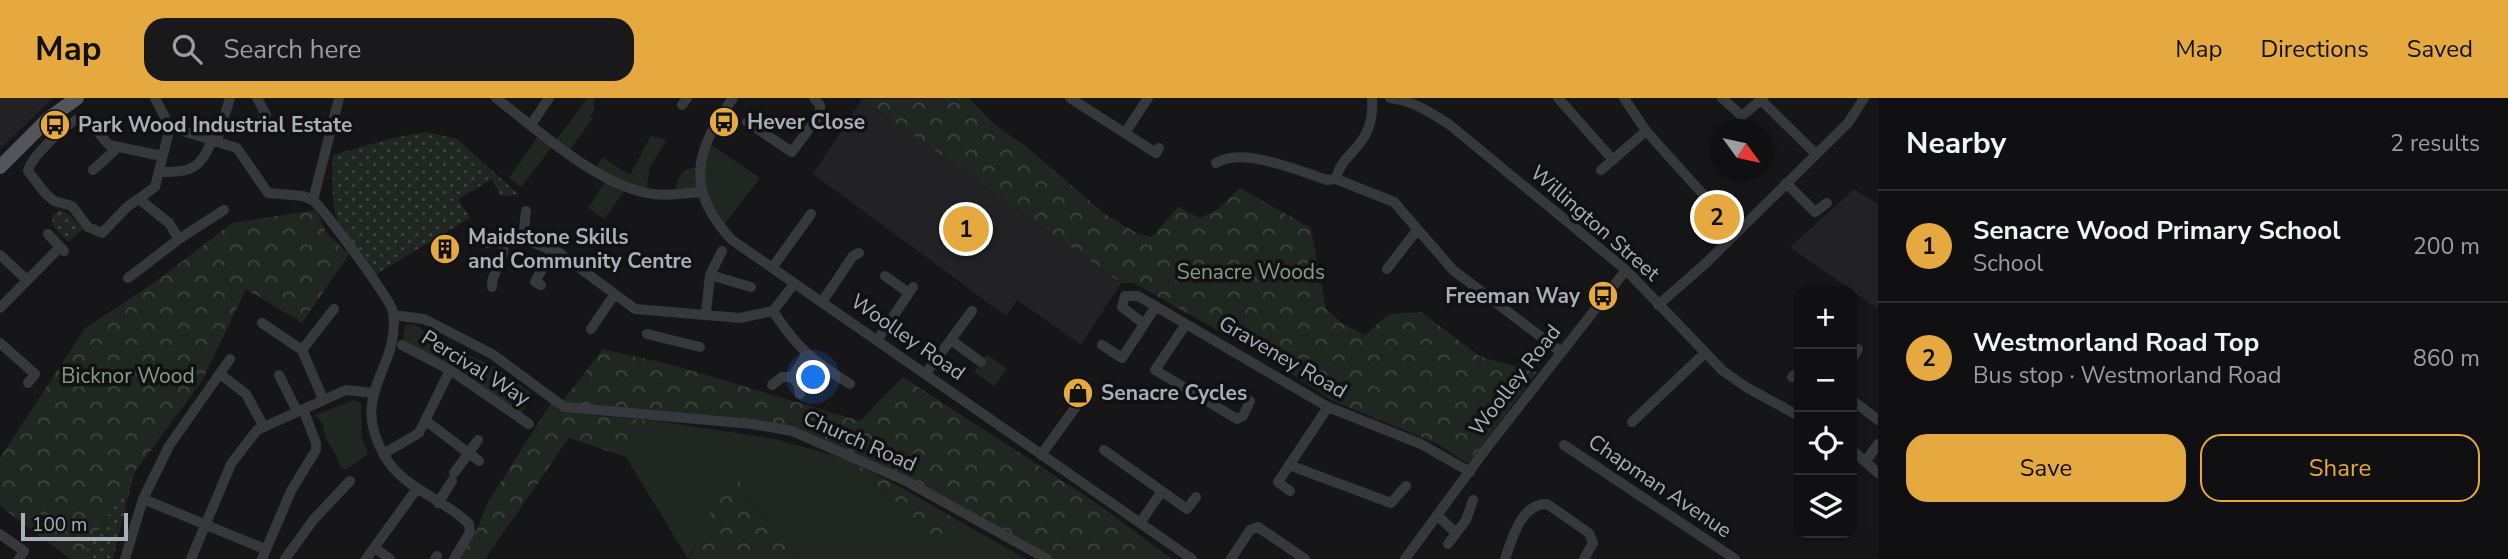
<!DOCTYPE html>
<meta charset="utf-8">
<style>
body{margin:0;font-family:"Nunito Sans",sans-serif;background:#19191b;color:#f1f3f6}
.controls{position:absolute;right:21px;bottom:21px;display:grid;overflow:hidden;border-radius:14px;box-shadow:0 4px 10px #0003}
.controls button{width:63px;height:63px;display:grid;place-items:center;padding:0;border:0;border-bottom:2px solid #303032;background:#101012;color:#f1f3f6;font:35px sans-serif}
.compass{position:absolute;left:1710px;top:21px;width:63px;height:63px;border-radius:50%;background:#101012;box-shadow:0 4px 10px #0003;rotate:123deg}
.scale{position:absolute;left:21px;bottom:18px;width:107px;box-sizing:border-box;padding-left:7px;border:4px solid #a9aeb7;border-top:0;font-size:19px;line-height:24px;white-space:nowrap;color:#a9aeb7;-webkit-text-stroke:5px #111113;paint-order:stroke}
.you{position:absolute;left:814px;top:280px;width:24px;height:24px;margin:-18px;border:5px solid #fff;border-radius:50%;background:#1a73e8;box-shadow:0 0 0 10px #1a73e833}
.badge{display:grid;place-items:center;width:46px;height:46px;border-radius:50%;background:#e5a940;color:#111;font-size:23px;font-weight:700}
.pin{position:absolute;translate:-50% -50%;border:4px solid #fff;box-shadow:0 2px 7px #0006}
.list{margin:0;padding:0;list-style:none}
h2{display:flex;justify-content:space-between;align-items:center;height:91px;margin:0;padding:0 28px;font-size:30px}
h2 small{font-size:23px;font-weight:400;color:#9c9d9f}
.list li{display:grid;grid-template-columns:46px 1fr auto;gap:21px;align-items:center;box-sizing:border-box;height:112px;padding:0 28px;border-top:2px solid #303032}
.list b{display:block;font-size:26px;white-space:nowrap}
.list p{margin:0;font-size:23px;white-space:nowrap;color:#9c9d9f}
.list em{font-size:23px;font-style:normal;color:#9c9d9f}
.actions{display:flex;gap:14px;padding:21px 28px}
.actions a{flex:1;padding:16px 0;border:2px solid #e5a940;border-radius:21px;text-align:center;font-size:24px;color:#e5a940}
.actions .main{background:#e5a940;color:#111}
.icon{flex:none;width:38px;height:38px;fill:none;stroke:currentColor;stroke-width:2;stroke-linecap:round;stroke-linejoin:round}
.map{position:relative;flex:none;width:1878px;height:461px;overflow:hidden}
header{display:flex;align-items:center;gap:42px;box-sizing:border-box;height:98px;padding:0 35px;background:#e5a940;color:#111}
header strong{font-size:33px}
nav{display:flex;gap:38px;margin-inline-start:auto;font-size:24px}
.search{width:490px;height:63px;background:#19191b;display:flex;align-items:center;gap:18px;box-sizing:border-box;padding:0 24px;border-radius:21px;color:#9c9d9f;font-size:26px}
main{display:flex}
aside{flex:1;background:#101012}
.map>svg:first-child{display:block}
</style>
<header>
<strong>Map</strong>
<div class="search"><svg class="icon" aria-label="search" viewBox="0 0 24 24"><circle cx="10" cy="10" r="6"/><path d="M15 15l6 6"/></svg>Search here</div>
<nav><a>Map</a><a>Directions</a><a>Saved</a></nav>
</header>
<main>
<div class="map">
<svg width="1878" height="461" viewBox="0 0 1878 461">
<defs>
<pattern id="forest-crowns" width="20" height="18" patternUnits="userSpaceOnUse" patternTransform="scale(1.75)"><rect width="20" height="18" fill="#202721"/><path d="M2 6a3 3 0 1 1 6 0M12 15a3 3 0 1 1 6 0" fill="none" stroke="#3e443f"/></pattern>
<pattern id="park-dots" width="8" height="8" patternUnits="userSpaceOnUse" patternTransform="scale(1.75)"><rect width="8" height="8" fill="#202721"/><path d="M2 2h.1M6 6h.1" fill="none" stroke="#3e443f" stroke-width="1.8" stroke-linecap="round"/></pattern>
</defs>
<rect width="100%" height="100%" fill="#161618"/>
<path fill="#222225" d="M0 0H53L0 51Z
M862 1 1121 185 1081 247 1017 202 1006 218 813 76Z
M1854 91 1878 106V211L1790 149Z"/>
<path fill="#202721" d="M587 0H594V12L590 18 593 20 568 54 555 45 521 89 509 80 541 34 555 44Z
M651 38 667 42 650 68 646 95 627 90 604 121 588 110 608 80 595 72 602 59 630 77Z
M707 44 760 80 721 131 702 94 676 95C675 78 684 68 700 70Z
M414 226 446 247 495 269 532 296 521 316 403 246 405 227Z
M987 256 1007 271 994 288 974 274Z
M354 302 361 305 362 339 368 356 346 372 340 368C336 351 323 344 323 326L315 317Z
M664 324 775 341 843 360 884 396 908 411 936 451 959 423 1026 461H801L745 399 739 382 705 428 688 461 626 359Z"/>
<path fill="url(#forest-crowns)" d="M969 0 995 27 1023 46 1105 116 1138 136 1152 139 1178 109 1200 120 1218 111 1240 90 1311 130 1326 211 1343 226 1365 237 1389 216 1421 214 1481 259 1537 274 1468 366 1438 346 1331 302 1282 269 1134 185H1121L862 1Z
M316 112 327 136 349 156 302 225 246 191 202 283 134 375 81 461H70L0 408V360L85 230 154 185 232 125Z
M603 251 676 268 860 323 903 279 1092 402 1172 461H1051L798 331 562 304Z
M551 305 561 314 664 324 626 359 569 340 485 461H457L477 432 488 404Z
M843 360 895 386 959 423 936 452 908 411 884 396Z
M739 381 745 399 801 461H689L722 390Z"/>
<path fill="url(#park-dots)" d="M427 34 457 41 519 97 501 98 492 81 458 101 470 120 376 176C333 126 331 123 333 57L392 40Z
M60 112 69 116 83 131 68 144 52 127 53 117Z
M134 375 113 461H81Z"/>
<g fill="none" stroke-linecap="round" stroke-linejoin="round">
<path stroke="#37383c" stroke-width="10" d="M155 0 170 29 237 50 268 95 303 98 313 102C325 113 391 202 393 214 401 271 348 294 384 357 404 392 442 399 469 426L470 434 454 461
M257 0 266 17 260 24
M496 0C538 32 595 85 647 95 664 99 684 95 702 94
M733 0C694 52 685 93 732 142L1192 461
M1070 0 1156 55 1159 50
M1390 0C1414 3 1430 14 1450 27L1626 172 1723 273 1746 289 1799 318
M1558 0 1613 62
M1624 0 1646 33 1737 134
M1722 0 1742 18 1763 0
M1761 2 1816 56
M682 7 687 0
M747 24 792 54 820 16V7L814 0
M531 27 549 0
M1125 35 1148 0
M217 42 230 0
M162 58 109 47 89 24 81 20C68 23 31 59 28 73L45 95 54 103 72 108 88 129 102 135 127 109 155 89 170 29
M1216 65C1242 48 1299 73 1327 82L1336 81
M93 72 114 53V49
M1601 72 1646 33
M159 74C189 75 202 71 212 41
M1336 81 1394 104 1453 172 1561 254
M1336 81C1342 51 1375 51 1372 0
M1786 85 1815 114 1827 105
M313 102 339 0
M48 136 64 153
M179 141 224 112
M523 141 526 113
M487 145 523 141 558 154 635 211 740 220 773 213 794 186
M0 157 27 182
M772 170 811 116
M1387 171 1417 132
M710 177 751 189
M885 178 909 195
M128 180 179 141 169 125 139 101
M541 187 535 184 553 151
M492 189C491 172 506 167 503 143
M822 204 853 158 859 155
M1658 207 1705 166 1848 25 1864 0
M0 210 60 149
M773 213C796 249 814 264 850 286
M706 215 710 177 722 153
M393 217 424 221 492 256 564 309 752 326 792 333 906 383 1047 461
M262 225 302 252
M1144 226 1122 209 1125 198H1138L1328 309 1421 346 1470 374
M1186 226 1155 272 1237 321 1243 318 1250 303
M591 231 614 197
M647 236 700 249
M878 241 913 189
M951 242 981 264
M0 245 35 276 28 285
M402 247 450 272 529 326
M1102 247 1122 260 1156 208
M230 261 169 348 143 401 265 451
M1852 261 1858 251
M926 275 972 213
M220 276 246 296 264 329
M279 277 297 313
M792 279 806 257
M1792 279 1799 273
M772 287 782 279H792L798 286 800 296
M323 301 302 252 334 211
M1852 302 1878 322
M426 323 479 363
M1632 324 1704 256
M1564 347 1735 461
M1104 352 1187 411 1196 399
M1852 352 1878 375
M383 356 419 335 450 272
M1041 357 1088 292
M1866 363 1878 346
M1289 367 1391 405 1406 388
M454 375 478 342
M1290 393 1278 384 1328 309
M438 405 452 383
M1438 418 1456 435
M1140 425 1162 393
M0 436 24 453 19 461
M1448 446 1466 422 1473 402
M375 450 390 461
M125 461 143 401
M191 461 231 366 257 332 346 292 373 295
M262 461 291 393 316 352V345L303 311
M285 461 314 421 350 383
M366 461 416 392
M435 461 437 458
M1231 461 1250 432 1258 429 1305 461
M1405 461 1485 352 1626 172
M1505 461C1512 441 1521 405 1547 406L1589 435 1593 445 1584 461"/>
<path stroke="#53555b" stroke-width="14" d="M0 69 48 21 77 0"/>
</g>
<defs>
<g id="bus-disc" transform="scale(1.575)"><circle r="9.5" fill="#e5a940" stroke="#111113"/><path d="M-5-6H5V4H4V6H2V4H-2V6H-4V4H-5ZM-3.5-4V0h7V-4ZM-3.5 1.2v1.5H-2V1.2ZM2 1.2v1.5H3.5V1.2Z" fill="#111"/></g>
<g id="building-disc" transform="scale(1.575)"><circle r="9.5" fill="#e5a940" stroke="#111113"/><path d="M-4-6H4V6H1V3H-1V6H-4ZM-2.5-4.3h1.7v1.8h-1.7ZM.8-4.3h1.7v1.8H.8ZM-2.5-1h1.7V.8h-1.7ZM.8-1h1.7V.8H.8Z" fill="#111"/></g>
<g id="shop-disc" transform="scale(1.575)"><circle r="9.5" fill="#e5a940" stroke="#111113"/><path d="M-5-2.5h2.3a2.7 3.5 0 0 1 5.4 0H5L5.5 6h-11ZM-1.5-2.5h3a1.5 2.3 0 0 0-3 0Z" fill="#111"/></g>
</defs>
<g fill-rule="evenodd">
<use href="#bus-disc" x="724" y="24"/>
<use href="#bus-disc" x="55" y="27"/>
<use href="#building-disc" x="445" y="151"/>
<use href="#bus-disc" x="1603" y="198"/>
<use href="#shop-disc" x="1078" y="295"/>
</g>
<g text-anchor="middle" stroke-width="7" stroke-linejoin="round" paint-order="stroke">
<g font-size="21" font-weight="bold" fill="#a9aeb7" stroke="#111113" text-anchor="start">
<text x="747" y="31">Hever Close</text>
<text x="78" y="34">Park Wood Industrial Estate</text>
<text x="468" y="146">Maidstone Skills<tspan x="468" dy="24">and Community Centre</tspan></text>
<text x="1580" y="205" text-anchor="end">Freeman Way</text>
<text x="1101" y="302">Senacre Cycles</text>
</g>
<g font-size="21" fill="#a9aeb7" stroke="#111113">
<text transform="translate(1595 125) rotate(41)" y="7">Willington Street</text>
<text transform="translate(908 239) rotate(35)" y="7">Woolley Road</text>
<text transform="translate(1283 259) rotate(30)" y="7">Graveney Road</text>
<text transform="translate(476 270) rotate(32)" y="7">Percival Way</text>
<text transform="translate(1515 282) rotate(-52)" y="7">Woolley Road</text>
<text transform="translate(860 343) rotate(24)" y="7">Church Road</text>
<text transform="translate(1660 388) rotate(34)" y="7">Chapman Avenue</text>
</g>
<g font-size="21" fill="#81a082" stroke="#111113">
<text x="1251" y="181">Senacre Woods</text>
<text x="128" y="285">Bicknor Wood</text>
</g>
</g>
</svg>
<div class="controls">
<button>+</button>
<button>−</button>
<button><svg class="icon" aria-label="locate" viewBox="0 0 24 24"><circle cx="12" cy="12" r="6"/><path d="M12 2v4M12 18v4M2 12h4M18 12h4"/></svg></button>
<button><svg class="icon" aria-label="layers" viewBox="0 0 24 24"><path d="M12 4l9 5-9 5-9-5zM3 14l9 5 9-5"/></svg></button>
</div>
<svg class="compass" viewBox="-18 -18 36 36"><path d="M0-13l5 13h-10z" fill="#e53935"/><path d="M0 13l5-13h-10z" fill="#9c9d9f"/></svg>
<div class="scale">100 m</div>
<div class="you"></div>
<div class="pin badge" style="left:966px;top:131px">1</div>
<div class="pin badge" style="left:1717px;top:119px">2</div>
</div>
<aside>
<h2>Nearby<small>2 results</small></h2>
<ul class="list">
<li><span class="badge">1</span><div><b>Senacre Wood Primary School</b><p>School</p></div><em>200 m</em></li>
<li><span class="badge">2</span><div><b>Westmorland Road Top</b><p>Bus stop · Westmorland Road</p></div><em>860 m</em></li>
</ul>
<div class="actions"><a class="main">Save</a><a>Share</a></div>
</aside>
</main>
